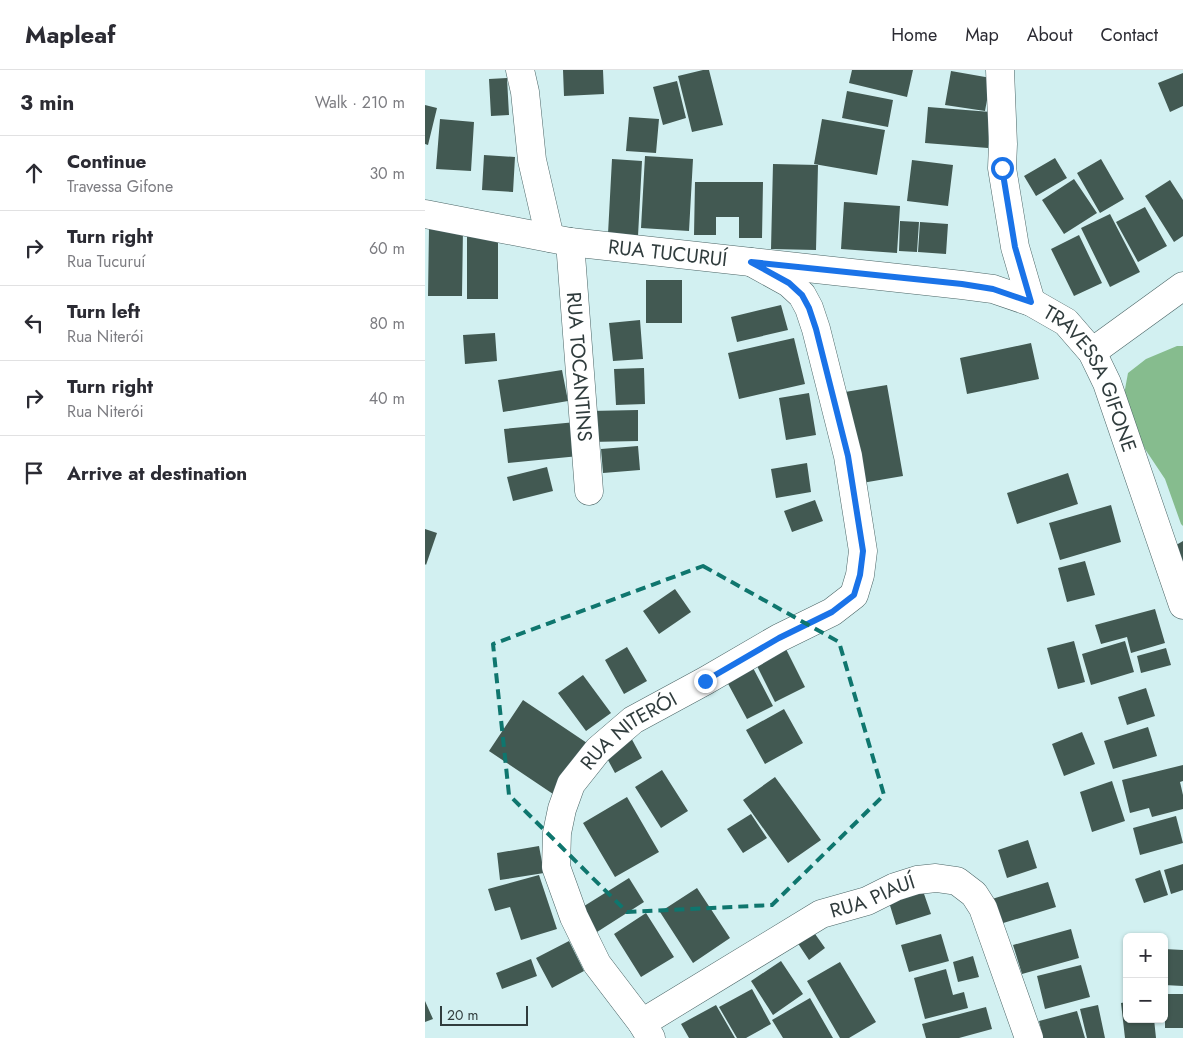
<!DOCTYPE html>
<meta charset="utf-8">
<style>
body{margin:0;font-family:Jost,sans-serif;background:#f2f2f3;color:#2b2b33}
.controls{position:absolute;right:15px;bottom:15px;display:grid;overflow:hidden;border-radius:8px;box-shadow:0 1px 4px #0004}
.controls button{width:45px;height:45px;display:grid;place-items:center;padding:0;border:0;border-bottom:1px solid #e1e1e2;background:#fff;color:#2b2b33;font:25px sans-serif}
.scale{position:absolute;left:15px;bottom:12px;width:88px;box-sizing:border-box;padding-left:5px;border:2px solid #303c3d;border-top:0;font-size:14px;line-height:18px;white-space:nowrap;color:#303c3d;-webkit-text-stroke:4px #d2f0f1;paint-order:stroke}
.stop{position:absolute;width:15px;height:15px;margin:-11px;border:4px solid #1a73e8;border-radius:50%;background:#fff}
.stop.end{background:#1a73e8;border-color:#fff;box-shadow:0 1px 5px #0008}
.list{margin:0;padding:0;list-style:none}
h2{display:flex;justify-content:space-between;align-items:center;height:65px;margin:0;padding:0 20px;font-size:21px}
h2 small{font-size:16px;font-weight:400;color:#7c7c81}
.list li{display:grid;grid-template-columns:32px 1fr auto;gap:15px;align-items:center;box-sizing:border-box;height:75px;padding:0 20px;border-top:1px solid #e1e1e2}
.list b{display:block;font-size:19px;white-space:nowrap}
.list p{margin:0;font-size:16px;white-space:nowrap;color:#7c7c81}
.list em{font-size:16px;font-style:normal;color:#7c7c81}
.icon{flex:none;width:28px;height:28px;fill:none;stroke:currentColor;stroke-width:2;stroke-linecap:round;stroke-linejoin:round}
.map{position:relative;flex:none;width:758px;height:968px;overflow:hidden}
header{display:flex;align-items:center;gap:30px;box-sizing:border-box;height:70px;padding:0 25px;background:#fff;border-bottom:1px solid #e1e1e2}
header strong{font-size:24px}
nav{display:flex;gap:28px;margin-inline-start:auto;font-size:18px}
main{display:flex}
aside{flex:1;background:#fff}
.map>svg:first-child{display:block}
</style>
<header>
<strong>Mapleaf</strong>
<nav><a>Home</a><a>Map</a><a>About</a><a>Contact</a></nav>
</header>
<main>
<aside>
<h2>3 min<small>Walk · 210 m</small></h2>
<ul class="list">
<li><svg class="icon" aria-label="ahead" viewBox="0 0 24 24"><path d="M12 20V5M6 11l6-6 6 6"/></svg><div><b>Continue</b><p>Travessa Gifone</p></div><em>30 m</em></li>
<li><svg class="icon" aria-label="right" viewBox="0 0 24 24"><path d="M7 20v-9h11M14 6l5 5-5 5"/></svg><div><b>Turn right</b><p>Rua Tucuruí</p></div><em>60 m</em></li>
<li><svg class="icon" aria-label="left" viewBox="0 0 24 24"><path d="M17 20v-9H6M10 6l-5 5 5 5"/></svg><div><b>Turn left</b><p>Rua Niterói</p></div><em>80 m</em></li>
<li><svg class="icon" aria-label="right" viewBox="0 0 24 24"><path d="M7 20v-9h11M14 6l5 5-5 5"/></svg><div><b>Turn right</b><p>Rua Niterói</p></div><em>40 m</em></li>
<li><svg class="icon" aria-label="arrive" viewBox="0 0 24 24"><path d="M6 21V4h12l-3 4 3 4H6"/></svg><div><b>Arrive at destination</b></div></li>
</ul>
</aside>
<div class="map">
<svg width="758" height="968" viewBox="0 0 758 968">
<rect width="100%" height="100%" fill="#d2f0f1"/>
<path fill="#86bc8e" d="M752 276H758V456L756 454 740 409 720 379 698 330 703 303 721 289Z"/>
<path fill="#425952" d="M138 0H178L179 24 139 26Z
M278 0H284L298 55 267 62 253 6Z
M427 0H488L482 27 424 13Z
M526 1 566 8 560 41 520 35Z
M758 3V36L745 42 733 13Z
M82 8 84 45 66 46 64 9Z
M252 11 261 48 238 55 228 17Z
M422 21 468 30 463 57 417 48Z
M0 35 12 38 3 75 0 74Z
M503 37 566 42 563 78 500 73Z
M204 47 234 49 231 83 201 81Z
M15 49 49 52 46 101 11 99Z
M397 49 460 60 452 105 389 94Z
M59 85 90 87 88 122 57 120Z
M220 86 268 89 264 161 216 158Z
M630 88 642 108 611 126 599 106Z
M187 89 217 91 213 166 183 164Z
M676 89 699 129 675 143 652 103Z
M487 90 528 95 523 136 482 131Z
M348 94 393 95 391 180 346 179Z
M649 109 672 143 639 164 617 130Z
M745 110 758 130V166L749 172 720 126Z
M270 112H338L337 168H314V147H291V165H269Z
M419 132 475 136 472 183 416 179Z
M720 137 742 176 713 192 691 152Z
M685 144 715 202 685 217 656 158Z
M475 151 494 152 492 182 474 181Z
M495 152 523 154 521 184 493 182Z
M4 158H38L37 226H3Z
M42 165H73V229H42Z
M654 165 677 213 649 226 626 179Z
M221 210H257V253H221Z
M356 235 363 260 312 272 306 247Z
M215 250 218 289 188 291 184 253Z
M70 263 72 291 40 294 38 265Z
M369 268 380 314 314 329 303 283Z
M606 273 614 309 542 324 535 288Z
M219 298 220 334 191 335 189 299Z
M137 300 143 331 78 342 73 310Z
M462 315 478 406 437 413 420 322Z
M384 323 391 365 361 370 354 328Z
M213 340V371L165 372V341Z
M151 352 154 386 83 393 79 359Z
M213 376 215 400 178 403 176 379Z
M382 393 386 422 351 428 346 399Z
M122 397 128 421 88 431 82 407Z
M643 403 653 434 592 454 582 423Z
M390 430 398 451 367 462 359 441Z
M686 435 696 472 635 490 624 453Z
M0 459 12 463 1 495 0 494Z
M758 471V501L741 481Z
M660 491 670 525 642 532 633 498Z
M250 519 266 542 234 564 218 541Z
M730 539 740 573 706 583 702 567 676 574 670 555Z
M649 571 660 612 633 619 622 578Z
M700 571 709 602 666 615 657 584Z
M202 577 222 611 199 624 180 590Z
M360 577 380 617 350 632 330 592Z
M741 578 746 595 716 603 712 586Z
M327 596 348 636 322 649 301 610Z
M158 605 186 643 161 661 133 623Z
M721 618 730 646 702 655 693 627Z
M98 630 162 673 128 724 64 681Z
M359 639 378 673 340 694 321 660Z
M723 657 732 686 688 699 679 671Z
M657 662 670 694 639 706 627 674Z
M204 664 217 688 190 703 177 679Z
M758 695V711L755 712 758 725V739L727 747 724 738 705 743 697 710Z
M237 700 263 741 236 758 210 717Z
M350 707 396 770 363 793 318 730Z
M687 711 700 751 667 762 655 722Z
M202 727 234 782 190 807 158 753Z
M326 744 342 768 318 783 302 759Z
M751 746 758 773 715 785 708 758Z
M603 770 612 798 582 808 573 780Z
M114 776 119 803 75 810 72 783Z
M758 794V820L746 824 739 800Z
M735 800 743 825 719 833 710 809Z
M114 805 132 859 96 870 85 837 70 841 63 819Z
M204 808 219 832 172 862 156 838Z
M623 812 631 837 575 854 567 829Z
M272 818 305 868 268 893 235 842Z
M497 818 506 844 471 855 463 829Z
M221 843 249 887 216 907 189 864Z
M646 859 654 888 597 904 588 875Z
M388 861 400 878 384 890 372 872Z
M516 864 524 891 484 902 476 875Z
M144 871 159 901 127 918 111 888Z
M739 879 758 880V916L739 915Z
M548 886 554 907 533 912 528 892Z
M106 889 112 906 77 919 71 903Z
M356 891 378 924 348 945 326 911Z
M415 892 451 952 424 968H415L382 911Z
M656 895 665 927 620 939 612 906Z
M521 899 528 925 539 922 543 938 500 949 489 908Z
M327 919 346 954 321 968H312L294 937Z
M740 924H758V958H740Z
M385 928 408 968H358L347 950Z
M0 931 8 949 0 952Z
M702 932V949H729L731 968H700L696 933Z
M291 935 310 968H264L256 954Z
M673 935 680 968H662L655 939Z
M561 937 567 959 534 968H501L497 954Z
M652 941 660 968H618L614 951Z"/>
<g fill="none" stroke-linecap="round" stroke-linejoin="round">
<g stroke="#4b6566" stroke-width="29">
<g id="street">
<path d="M95 0 100 22 107 90 125 168"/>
<path d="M575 0 578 74 577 98 590 177 606 232"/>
<path id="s1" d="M0 144 145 172 326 192 537 215 568 219 606 232 641 252 667 282 682 313 758 535"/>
<path id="s2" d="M145 172 164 421"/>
<path d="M667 282 758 216"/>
<path id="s3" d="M217 953 396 844 442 831 470 817 492 810 511 808 532 811 549 824 558 838 604 968"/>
<path id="s4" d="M226 968 217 953 172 894 149 847 131 797 132 763 137 739 146 714 173 680 208 650 280 611 354 568 407 542 429 525 435 505 438 481 423 386 391 259 384 238 377 225 364 213 326 192"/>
</g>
</g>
<use href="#street" stroke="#fff" stroke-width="28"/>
</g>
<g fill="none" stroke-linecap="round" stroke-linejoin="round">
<path stroke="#1a73e8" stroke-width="6" d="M280 611 354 568 407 542 429 525 435 505 438 481 423 386 391 259 384 238 377 225 364 213 326 192 537 214 568 219 606 232 590 177 577 98"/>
</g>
<path fill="none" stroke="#0f766e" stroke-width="4" stroke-dasharray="10 6" stroke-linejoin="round" d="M278 496 414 572 459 725 347 835 202 842 84 725 68 574Z"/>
<g text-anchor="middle" stroke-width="5" stroke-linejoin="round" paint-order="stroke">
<g font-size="20" fill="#303c3d" stroke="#d2f0f1">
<text dy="7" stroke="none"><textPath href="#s1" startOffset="246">RUA TUCURUÍ</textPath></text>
<text dy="7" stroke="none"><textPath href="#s2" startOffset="125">RUA TOCANTINS</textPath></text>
<text dy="7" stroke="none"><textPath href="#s1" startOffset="715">TRAVESSA GIFONE</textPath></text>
<text dy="7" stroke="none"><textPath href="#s4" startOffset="362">RUA NITERÓI</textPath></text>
<text dy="7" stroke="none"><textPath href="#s3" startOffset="264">RUA PIAUÍ</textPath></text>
</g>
</g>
</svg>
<div class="controls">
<button>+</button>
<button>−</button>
</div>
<div class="scale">20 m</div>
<div class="stop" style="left:577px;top:98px"></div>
<div class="stop end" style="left:280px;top:611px"></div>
</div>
</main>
